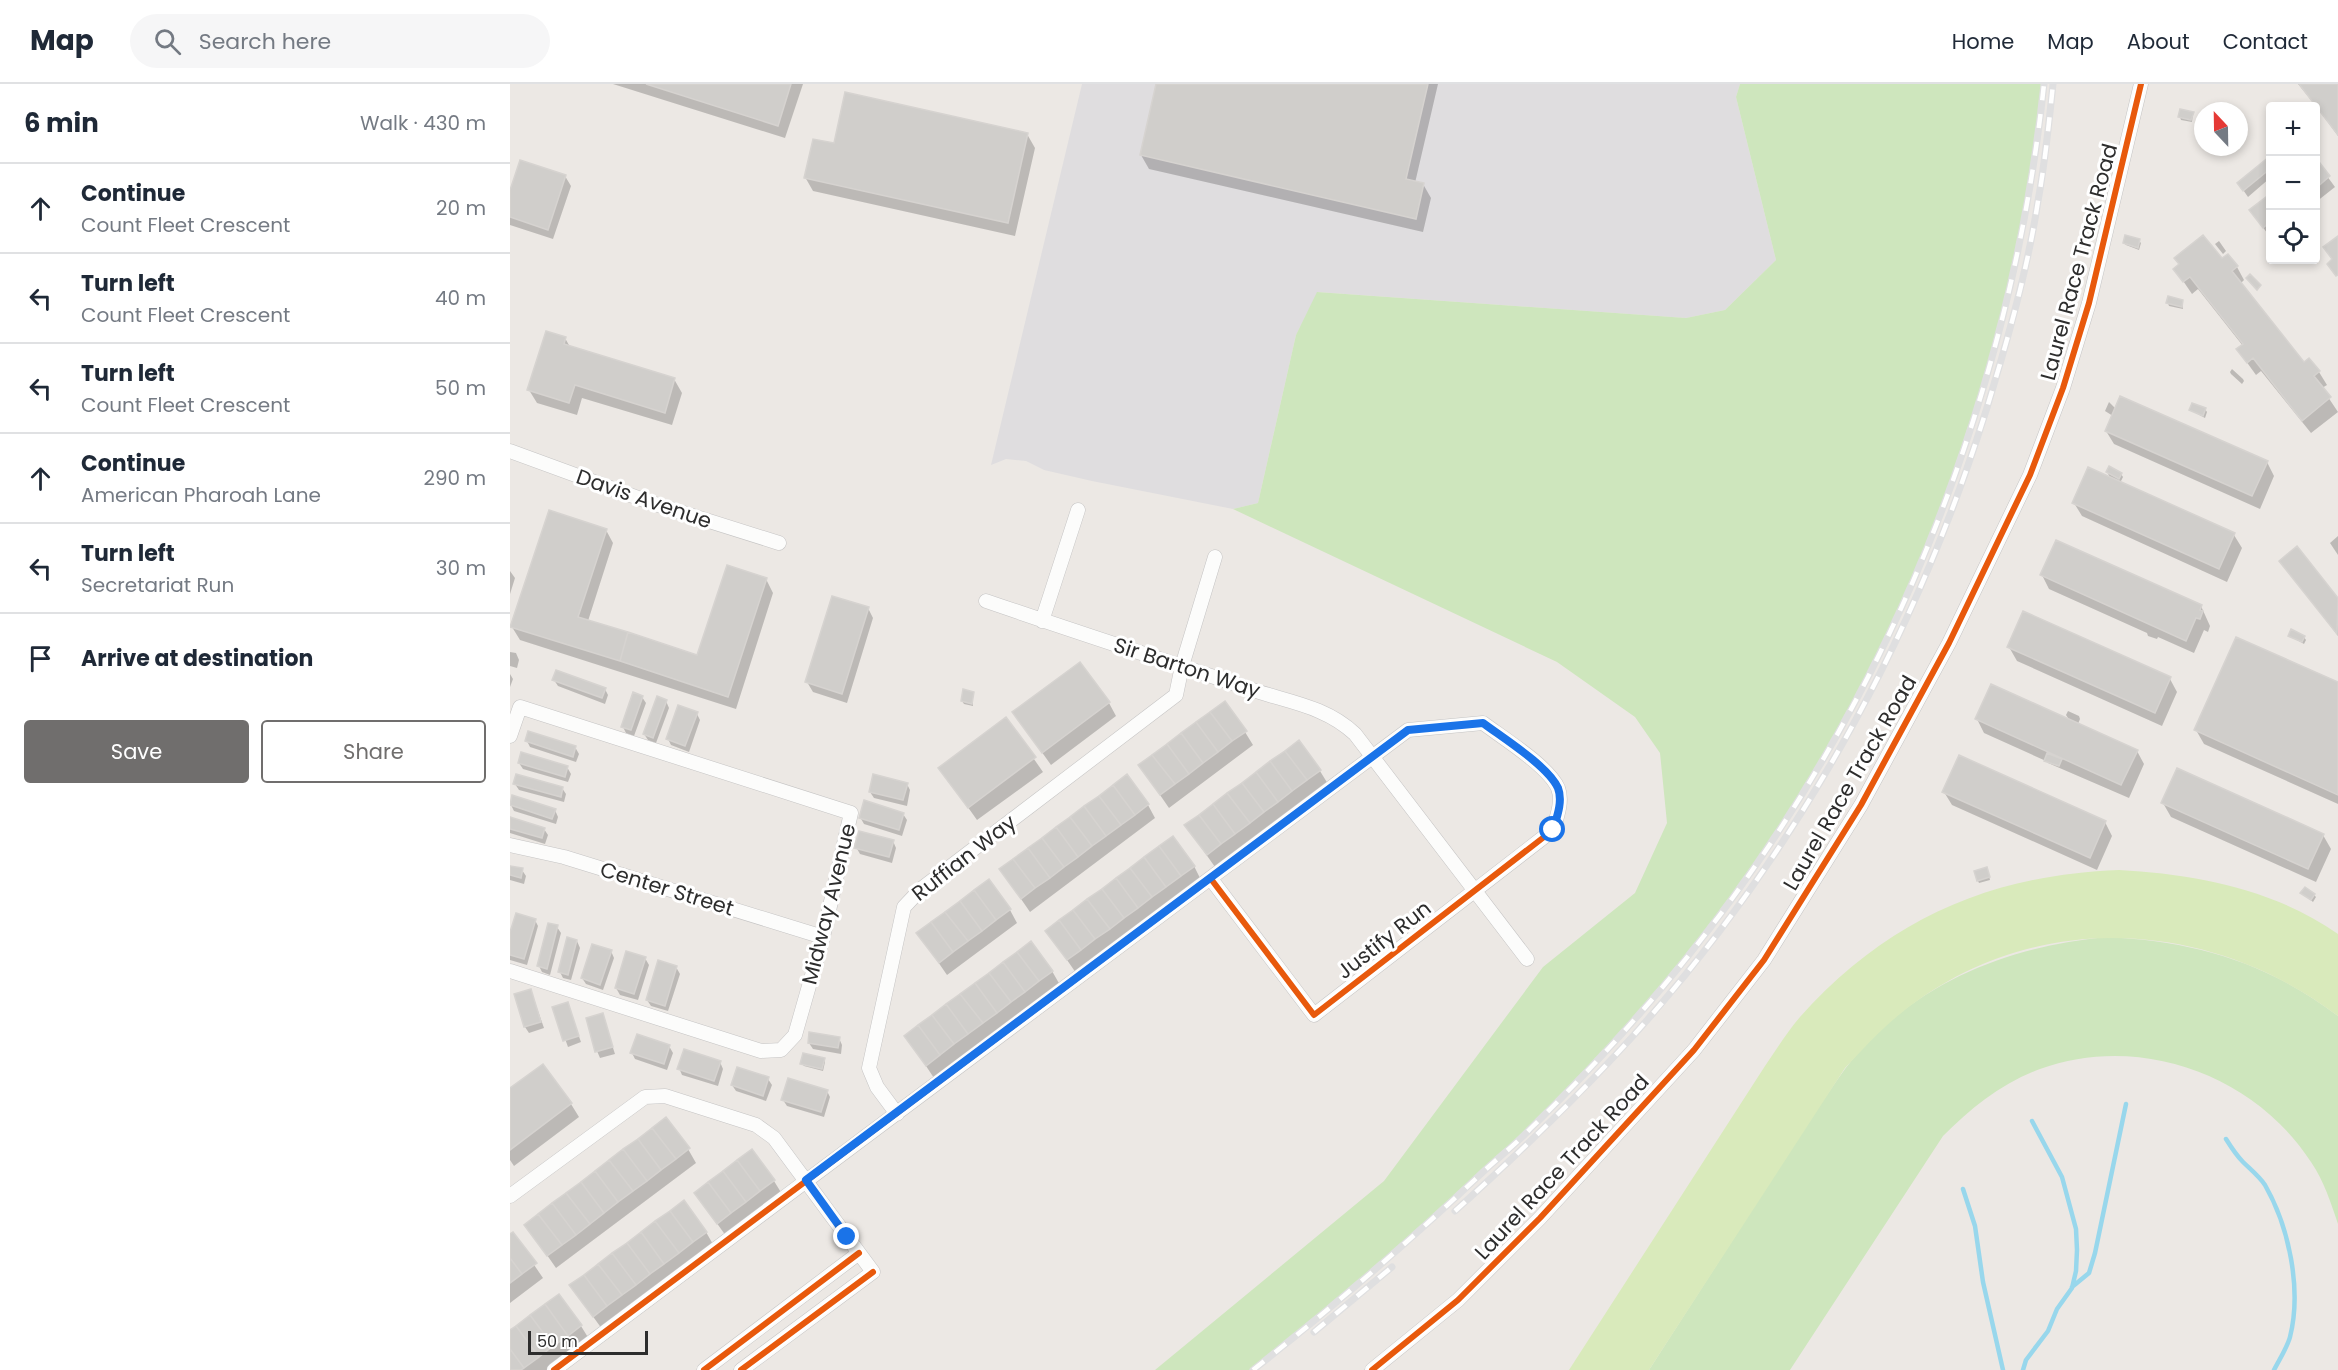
<!DOCTYPE html>
<meta charset="utf-8">
<style>
body{margin:0;font-family:Poppins,sans-serif;background:#f6f6f7;color:#1f2937}
.controls{position:absolute;right:18px;top:18px;display:grid;overflow:hidden;border-radius:6px;box-shadow:0 3px 9px #0003}
.controls button{width:54px;height:54px;display:grid;place-items:center;padding:0;border:0;border-bottom:2px solid #e0e1e3;background:#fff;color:#1f2937;font:30px sans-serif}
.compass{position:absolute;left:1684px;top:18px;width:54px;height:54px;border-radius:50%;background:#fff;box-shadow:0 3px 9px #0003;rotate:338deg}
.scale{position:absolute;left:18px;bottom:15px;width:120px;box-sizing:border-box;padding-left:6px;border:3px solid #2d2d2d;border-top:0;font-size:16px;line-height:21px;white-space:nowrap;color:#2d2d2d;-webkit-text-stroke:4px #fff;paint-order:stroke}
.stop{position:absolute;width:18px;height:18px;margin:-14px;border:4px solid #1a73e8;border-radius:50%;background:#fff}
.stop.end{background:#1a73e8;border-color:#fff;box-shadow:0 2px 6px #0008}
.list{margin:0;padding:0;list-style:none}
h2{display:flex;justify-content:space-between;align-items:center;height:78px;margin:0;padding:0 24px;font-size:26px}
h2 small{font-size:20px;font-weight:400;color:#747a83}
.list li{display:grid;grid-template-columns:39px 1fr auto;gap:18px;align-items:center;box-sizing:border-box;height:90px;padding:0 24px;border-top:2px solid #e0e1e3}
.list b{display:block;font-size:22px;white-space:nowrap}
.list p{margin:0;font-size:20px;white-space:nowrap;color:#747a83}
.list em{font-size:20px;font-style:normal;color:#747a83}
.actions{display:flex;gap:12px;padding:18px 24px}
.actions a{flex:1;padding:14px 0;border:2px solid #706e6d;border-radius:6px;text-align:center;font-size:21px;color:#706e6d}
.actions .main{background:#706e6d;color:#fff}
.icon{flex:none;width:33px;height:33px;fill:none;stroke:currentColor;stroke-width:2;stroke-linecap:round;stroke-linejoin:round}
.map{position:relative;flex:none;width:1828px;height:1286px;overflow:hidden}
header{display:flex;align-items:center;gap:36px;box-sizing:border-box;height:84px;padding:0 30px;background:#fff;border-bottom:2px solid #e0e1e3}
header strong{font-size:28px}
nav{display:flex;gap:33px;margin-inline-start:auto;font-size:21px}
.search{width:420px;height:54px;background:#f6f6f7;display:flex;align-items:center;gap:15px;box-sizing:border-box;padding:0 21px;border-radius:33px;color:#747a83;font-size:22px}
main{display:flex}
aside{flex:1;background:#fff}
.map>svg:first-child{display:block}
</style>
<header>
<strong>Map</strong>
<div class="search"><svg class="icon" aria-label="search" viewBox="0 0 24 24"><circle cx="10" cy="10" r="6"/><path d="M15 15l6 6"/></svg>Search here</div>
<nav><a>Home</a><a>Map</a><a>About</a><a>Contact</a></nav>
</header>
<main>
<aside>
<h2>6 min<small>Walk · 430 m</small></h2>
<ul class="list">
<li><svg class="icon" aria-label="ahead" viewBox="0 0 24 24"><path d="M12 20V5M6 11l6-6 6 6"/></svg><div><b>Continue</b><p>Count Fleet Crescent</p></div><em>20 m</em></li>
<li><svg class="icon" aria-label="left" viewBox="0 0 24 24"><path d="M17 20v-9H6M10 6l-5 5 5 5"/></svg><div><b>Turn left</b><p>Count Fleet Crescent</p></div><em>40 m</em></li>
<li><svg class="icon" aria-label="left" viewBox="0 0 24 24"><path d="M17 20v-9H6M10 6l-5 5 5 5"/></svg><div><b>Turn left</b><p>Count Fleet Crescent</p></div><em>50 m</em></li>
<li><svg class="icon" aria-label="ahead" viewBox="0 0 24 24"><path d="M12 20V5M6 11l6-6 6 6"/></svg><div><b>Continue</b><p>American Pharoah Lane</p></div><em>290 m</em></li>
<li><svg class="icon" aria-label="left" viewBox="0 0 24 24"><path d="M17 20v-9H6M10 6l-5 5 5 5"/></svg><div><b>Turn left</b><p>Secretariat Run</p></div><em>30 m</em></li>
<li><svg class="icon" aria-label="arrive" viewBox="0 0 24 24"><path d="M6 21V4h12l-3 4 3 4H6"/></svg><div><b>Arrive at destination</b></div></li>
</ul>
<div class="actions"><a class="main">Save</a><a>Share</a></div>
</aside>
<div class="map">
<svg width="1828" height="1286" viewBox="0 0 1828 1286">
<rect width="100%" height="100%" fill="#ece8e4"/>
<path fill="#dfdddf" d="M572 0H1230L1226 13 1266 176 1215 226 1176 234 808 208 786 251 748 419 723 425 582 397 534 386 516 377 496 375 481 381Z"/>
<path fill="#cee6bd" d="M1230 0H1533L1518 115 1489 249 1425 443 1355 598 1300 696 1221 816 1152 903 1085 978 1017 1049 878 1175 759 1273 743 1286H645L874 1097 1033 883 1125 809 1157 739 1150 669 1125 633 1047 578 723 425 748 419 786 251 807 208 1176 234 1215 226 1266 176 1226 13Z
M1596 853C1684 857 1757 878 1828 932V1140C1821 1119 1814 1097 1801 1078 1744 990 1629 949 1530 985 1492 999 1461 1024 1433 1052L1280 1286H1139L1309 1022C1318 1010 1326 997 1335 985 1399 901 1494 863 1596 853Z"/>
<path fill="#d9eabb" d="M1609 786C1685 790 1764 805 1828 850V932C1697 833 1521 824 1390 930 1370 946 1353 965 1335 984L1139 1286H1059L1255 982C1266 966 1277 948 1290 933 1377 836 1479 791 1609 786Z"/>
<path fill="#0003" d="M103 0H293L275 54Z
M648 0H928L905 99 913 100 921 114 913 148 639 85 631 71Z
M1788 0H1828V52L1806 22Z
M1683 29 1682 38 1671 36 1670 33Z
M517 50 525 64 505 152 303 107 295 93 325 61Z
M1760 74V94L1738 113 1729 100Z
M1806 77 1825 103 1806 118Z
M55 92 61 102 43 155 0 141V111Z
M1760 112V153L1741 127Z
M1629 157 1631 159 1629 166 1616 161 1614 159Z
M1709 157 1716 167 1713 170 1705 160Z
M1712 176 1727 183 1734 196 1730 200 1794 280 1809 288 1817 301 1812 304 1828 328 1801 349 1751 287 1746 291 1728 266 1733 262 1688 205 1682 210 1665 185Z
M1672 217 1673 225 1659 222 1658 219Z
M55 254 60 263 164 295 172 309 162 341 72 314 67 331 27 319 19 306Z
M1722 285 1733 295 1734 297 1732 300 1721 290 1720 288Z
M1599 318 1606 325 1757 378 1764 392 1750 425 1604 360 1596 347 1603 332 1595 327Z
M1695 325 1697 328 1695 334 1680 326Z
M1600 384 1611 390 1613 393 1610 399 1724 451 1732 464 1717 498 1572 432 1564 419 1601 395 1597 388Z
M96 446 103 459 78 537 188 573 256 495 263 509 226 625 10 556 2 543Z
M1828 452V471L1820 459Z
M1787 464 1828 517V552L1771 477Z
M0 487 5 494 0 510Z
M1532 491 1691 522 1700 542 1698 548 1694 546 1684 569 1648 553 1647 555 1638 552 1637 549 1539 505Z
M358 524 363 534 337 619 303 608 297 598Z
M1780 552 1794 553 1796 556 1794 560Z
M1499 563 1660 595 1667 608 1652 642 1507 577Z
M0 568 6 569 9 576 7 584 0 582Z
M0 590 3 595 0 603Z
M44 596 95 605 98 611 95 620 48 602Z
M1828 600V720L1694 660 1686 646Z
M463 609V622L454 620 452 617Z
M132 613 136 619 124 652 116 649 113 643Z
M156 617 159 624 146 659 138 656 134 650Z
M599 619 606 632 541 681 504 629Z
M1558 627 1569 632 1570 635 1568 640 1627 667 1634 680 1619 714 1538 679 1536 677 1474 649 1467 635 1560 637 1556 631Z
M187 630 190 636 179 668 161 661 158 655Z
M496 635 533 688 467 736 430 684Z
M735 648 743 661 659 724 630 682Z
M17 657 65 663 69 670 66 678 20 663Z
M9 679 57 683 61 690 58 698 13 685Z
M810 687 818 700 705 783 676 742Z
M5 700 52 704 56 710 54 718 9 706Z
M397 700 400 706 397 722 364 714 360 708Z
M1434 708 1595 738 1602 752 1587 786 1442 721Z
M1653 719 1813 751 1821 765 1806 798 1661 733Z
M1 721 45 726 48 733 46 740 4 727Z
M638 721 645 734 520 828 491 786Z
M393 730 397 736 392 752 354 740 350 733Z
M0 735 34 745 38 751 35 760 0 749Z
M383 757 386 764 382 779 350 770 346 763Z
M684 782 691 796 566 889 537 847Z
M0 783 12 786 16 792 14 800 0 796Z
M1478 788 1480 796 1469 799 1468 797Z
M1792 809 1804 811 1806 813 1803 818Z
M500 826 507 839 437 891 408 849Z
M25 836 28 842 17 881 0 876V854Z
M47 843 51 849 40 891 32 888 29 882Z
M67 857 70 864 61 896 53 894 50 888Z
M101 867 104 874 93 906 76 900 72 894Z
M135 874 139 881 128 916 110 911 106 904Z
M166 883 170 890 158 927 141 922 137 916Z
M542 887 550 901 424 994 396 952Z
M21 907 34 944 19 949 15 943Z
M57 919 71 958 58 963 44 924Z
M92 930 105 970 90 974 87 967Z
M329 954 332 961 331 970 303 965 299 959Z
M159 962 163 969 157 986 125 975 122 969Z
M314 975 315 978 313 987 294 982 292 980Z
M210 978 213 985 208 1002 172 991 169 984Z
M258 995 262 1001 256 1017 226 1007 222 1001Z
M0 1006 61 1020 69 1033 4 1082 0 1076Z
M317 1007 320 1013 314 1033 277 1022 273 1016Z
M178 1065 186 1079 46 1184 16 1141Z
M264 1097 272 1110 216 1152 186 1110Z
M196 1148 204 1162 92 1245 61 1202Z
M3 1150 33 1194 0 1219V1152Z
M71 1242 79 1255 37 1286H0V1248Z"/>
<g fill="none" stroke-linecap="round" stroke-linejoin="round">
<path stroke="#98d7ec" stroke-width="4.5" d="M1716 1055C1721 1063 1726 1071 1733 1078 1740 1085 1749 1092 1755 1101 1779 1143 1792 1205 1780 1253 1777 1264 1769 1276 1764 1286
M1453 1105 1465 1142 1473 1198 1493 1286
M1562 1203 1579 1189 1585 1169 1616 1020
M1513 1286 1516 1276 1538 1247 1547 1225 1562 1204 1566 1187 1567 1166 1566 1145 1552 1093 1522 1037"/>
</g>
<path fill="#d0cecb" stroke="#d6d3d0" stroke-width="1.5" d="M136 0H281L268 42Z
M646 0H918L896 95 914 99 906 135 630 71Z
M1789 0H1828V51Z
M335 8 518 49 498 139 294 94 303 55 324 59Z
M1670 25 1684 28 1681 36 1668 33Z
M1760 72V85L1733 107 1727 99Z
M1806 74 1820 92 1806 104Z
M10 76 56 91 38 146 0 133V106Z
M1760 110V138L1753 144 1739 126Z
M1615 151 1630 155 1628 164 1613 159Z
M1693 151 1712 174 1718 170 1728 182 1722 187 1794 278 1799 274 1810 287 1804 292 1821 313 1792 337 1743 274 1737 279 1726 265 1733 260 1680 193 1673 198 1663 185 1669 180 1664 174Z
M1828 152V191L1826 192 1817 180 1822 175 1813 163Z
M1740 190 1751 201 1747 206 1736 194Z
M1658 212 1673 216 1672 223 1656 219Z
M36 247 56 253 54 260 165 294 155 329 65 301 59 319 17 306Z
M1610 312 1758 377 1742 412 1595 347Z
M1682 319 1696 324 1693 332 1679 326Z
M1599 382 1612 389 1609 395 1596 388Z
M1578 383 1725 449 1709 485 1562 419Z
M39 426 97 445 68 533 118 548 110 577 0 543Z
M1546 456 1692 521 1690 526 1693 527 1690 535 1686 534 1676 557 1530 491Z
M1787 462 1828 514 1827 550 1769 477Z
M217 481 257 494 218 613 110 577 118 548 187 571Z
M322 512 359 523 332 610 295 598Z
M1513 527 1661 593 1645 629 1497 563Z
M1781 545 1795 552 1792 558 1778 552Z
M1726 553 1828 598V711L1684 646Z
M570 578 600 618 532 669 502 628Z
M46 586 96 604 92 614 42 596Z
M1481 600 1628 666 1611 701 1465 635Z
M453 605 464 608 462 620 451 617Z
M123 608 133 612 121 646 111 643Z
M147 612 157 616 143 654 133 650Z
M715 617 737 647 722 657 700 628Z
M168 621 188 628 175 662 156 655Z
M700 628 722 657 708 668 686 638Z
M496 633 526 673 458 724 428 684Z
M686 638 708 668 693 679 671 649Z
M18 647 66 662 63 673 15 657Z
M671 649 693 679 679 690 657 660Z
M789 656 811 686 797 696 775 667Z
M657 660 679 690 665 700 642 671Z
M775 667 797 696 782 707 760 677Z
M11 668 58 682 55 693 8 679Z
M1537 669 1552 675 1549 682 1534 677Z
M642 671 665 700 650 711 628 681Z
M1449 671 1596 737 1580 774 1432 708Z
M760 677 782 707 768 718 746 688Z
M1667 684 1814 750 1798 785 1651 719Z
M746 688 768 718 754 728 732 699Z
M6 690 53 703 51 713 3 700Z
M363 690 398 699 393 716 359 708Z
M617 690 639 720 625 731 603 701Z
M732 699 754 728 740 739 717 709Z
M603 701 625 731 611 741 589 712Z
M717 709 740 739 725 750 703 720Z
M2 711 46 725 42 735 0 721Z
M589 712 611 741 596 752 574 722Z
M354 716 394 729 389 746 349 734Z
M703 720 725 750 711 760 689 731Z
M574 722 596 752 582 762 560 733Z
M689 731 711 760 697 771 674 741Z
M0 733 35 744 32 754 0 745Z
M560 733 582 762 568 773 546 743Z
M546 743 568 773 554 783 532 754Z
M349 747 384 756 379 773 344 764Z
M663 752 685 782 671 792 649 762Z
M532 754 554 783 540 794 518 764Z
M649 762 671 792 656 803 634 773Z
M518 764 540 794 525 804 503 775Z
M634 773 656 803 642 813 620 784Z
M503 775 525 804 511 815 489 785Z
M0 782 13 784 11 794 0 791Z
M1477 783 1480 793 1467 797 1464 787Z
M620 784 642 813 628 824 606 794Z
M606 794 628 824 614 834 592 805Z
M479 795 501 825 486 836 464 806Z
M1795 803 1805 810 1801 816 1790 809Z
M592 805 614 834 600 845 577 815Z
M464 806 486 836 472 847 450 817Z
M577 815 600 845 585 855 563 826Z
M450 817 472 847 458 857 435 828Z
M563 826 585 855 571 866 549 836Z
M435 828 458 857 443 868 421 838Z
M6 829 26 835 14 875 0 871V848Z
M549 836 571 866 557 876 535 847Z
M421 838 443 868 429 879 406 849Z
M38 839 48 841 37 885 27 882Z
M57 853 67 856 58 891 48 888Z
M521 857 543 887 529 897 507 868Z
M82 860 102 866 90 901 71 894Z
M116 867 136 873 124 910 105 904Z
M507 868 529 897 515 908 493 878Z
M148 876 167 882 155 922 136 916Z
M493 878 515 908 501 918 479 889Z
M479 889 501 918 487 929 465 899Z
M465 899 487 929 473 939 450 910Z
M21 905 31 938 14 943 4 910Z
M450 910 473 939 458 950 436 920Z
M58 918 69 952 53 957 42 923Z
M436 920 458 950 444 960 422 931Z
M93 929 103 963 85 968 76 934Z
M422 931 444 960 430 971 408 941Z
M408 941 430 971 416 982 394 952Z
M299 948 330 953 328 964 298 959Z
M127 950 160 961 154 980 120 969Z
M174 965 211 977 204 997 167 985Z
M293 969 315 974 312 985 290 980Z
M33 980 62 1019 0 1066V1004Z
M227 983 259 993 253 1012 221 1001Z
M278 994 318 1006 311 1028 271 1016Z
M156 1033 180 1064 166 1075 142 1044Z
M142 1044 166 1075 151 1086 128 1055Z
M128 1055 151 1086 137 1097 113 1065Z
M113 1065 137 1097 123 1107 99 1076Z
M242 1065 265 1096 250 1107 227 1076Z
M99 1076 123 1107 108 1118 85 1087Z
M227 1076 250 1107 236 1118 213 1087Z
M85 1087 108 1118 94 1129 71 1098Z
M213 1087 236 1118 221 1129 198 1098Z
M71 1098 94 1129 80 1140 56 1109Z
M198 1098 221 1129 207 1140 184 1109Z
M56 1109 80 1140 66 1151 42 1119Z
M174 1116 197 1148 183 1158 160 1127Z
M42 1119 66 1151 52 1161 28 1130Z
M160 1127 183 1158 169 1169 145 1137Z
M28 1130 52 1161 37 1172 14 1141Z
M145 1137 169 1169 154 1180 131 1148Z
M3 1148 27 1179 12 1190 0 1174V1150Z
M131 1148 154 1180 140 1190 117 1159Z
M117 1159 140 1190 126 1201 102 1169Z
M102 1169 126 1201 112 1211 88 1180Z
M0 1174 12 1190 0 1199Z
M88 1180 112 1211 97 1222 74 1191Z
M74 1191 97 1222 83 1233 59 1201Z
M49 1210 72 1241 58 1252 35 1220Z
M35 1220 58 1252 43 1262 20 1231Z
M20 1231 43 1262 29 1273 6 1242Z
M6 1242 29 1273 14 1284 0 1265V1246Z
M0 1265 14 1284 11 1286H0Z"/>
<g fill="none" stroke-linecap="round" stroke-linejoin="round">
<g stroke="#c5c4c4" stroke-width="15">
<path id="street" d="M0 367 142 419 269 459
M476 517C563 547 650 575 737 604 776 618 814 621 845 650L1017 875
M532 537 568 426
M0 652 10 623 341 729 313 853 285 951 271 966 251 967 0 887
M0 761 54 773 313 853
M387 1030 367 1003 359 984 394 823 411 805 666 611 672 582 705 473
M0 1112 135 1013 155 1012 246 1041 264 1054 363 1188 231 1286
M44 1286 898 646 973 639C993 654 1038 682 1048 704 1053 717 1047 733 1043 746L804 931 701 795
M194 1286 349 1169
M862 1286 948 1216 1030 1134 1184 966 1254 876 1351 721 1439 559 1520 391 1553 304 1579 219 1631 0"/>
</g>
<use href="#street" stroke="#fcfcfb" stroke-width="14"/>
<g stroke="#dfdfe0" stroke-width="7">
<path id="rail" d="M945 1127C1007 1071 1067 1014 1123 952 1293 763 1417 534 1487 290 1504 233 1519 176 1528 117 1535 79 1539 39 1543 0
M804 1248 882 1183
M743 1286C823 1223 900 1157 974 1087 989 1073 1006 1060 1020 1045 1093 974 1161 898 1221 816 1395 578 1503 292 1534 0"/>
</g>
<use href="#rail" stroke="#fff" stroke-width="4.5" stroke-dasharray="14" stroke-linecap="butt"/>
<g stroke="#fff" stroke-width="10">
<path id="cycleway" d="M44 1286 898 646 973 639C993 654 1038 682 1048 704 1053 717 1047 733 1043 746L804 931 701 795
M194 1286 349 1169
M231 1286 363 1188
M862 1286 948 1216 1030 1134 1184 966 1254 876 1351 721 1439 559 1520 391 1553 304 1579 219 1631 0"/>
</g>
<use href="#cycleway" stroke="#e8590c" stroke-width="6"/>
</g>
<g fill="none" stroke-linecap="round" stroke-linejoin="round">
<path stroke="#1a73e8" stroke-width="8" d="M337 1153 296 1096 898 646 973 639C993 654 1038 682 1048 704 1053 717 1047 733 1043 746"/>
</g>
<g text-anchor="middle" stroke-width="6" stroke-linejoin="round" paint-order="stroke">
<g font-size="21" fill="#2d2d2d" stroke="#fff">
<text transform="translate(1569 178) rotate(-75)" y="7">Laurel Race Track Road</text>
<text transform="translate(134 415) rotate(19)" y="7">Davis Avenue</text>
<text transform="translate(677 584) rotate(18)" y="7">Sir Barton Way</text>
<text transform="translate(1340 699) rotate(-60)" y="7">Laurel Race Track Road</text>
<text transform="translate(454 774) rotate(-38)" y="7">Ruffian Way</text>
<text transform="translate(157 805) rotate(17)" y="7">Center Street</text>
<text transform="translate(319 820) rotate(-76)" y="7">Midway Avenue</text>
<text transform="translate(874 856) rotate(-38)" y="7">Justify Run</text>
<text transform="translate(1052 1083) rotate(-47)" y="7">Laurel Race Track Road</text>
</g>
</g>
</svg>
<div class="controls">
<button>+</button>
<button>−</button>
<button><svg class="icon" aria-label="locate" viewBox="0 0 24 24"><circle cx="12" cy="12" r="6"/><path d="M12 2v4M12 18v4M2 12h4M18 12h4"/></svg></button>
</div>
<svg class="compass" viewBox="-18 -18 36 36"><path d="M0-13l5 13h-10z" fill="#e53935"/><path d="M0 13l5-13h-10z" fill="#747a83"/></svg>
<div class="scale">50 m</div>
<div class="stop" style="left:1043px;top:746px"></div>
<div class="stop end" style="left:337px;top:1153px"></div>
</div>
</main>
